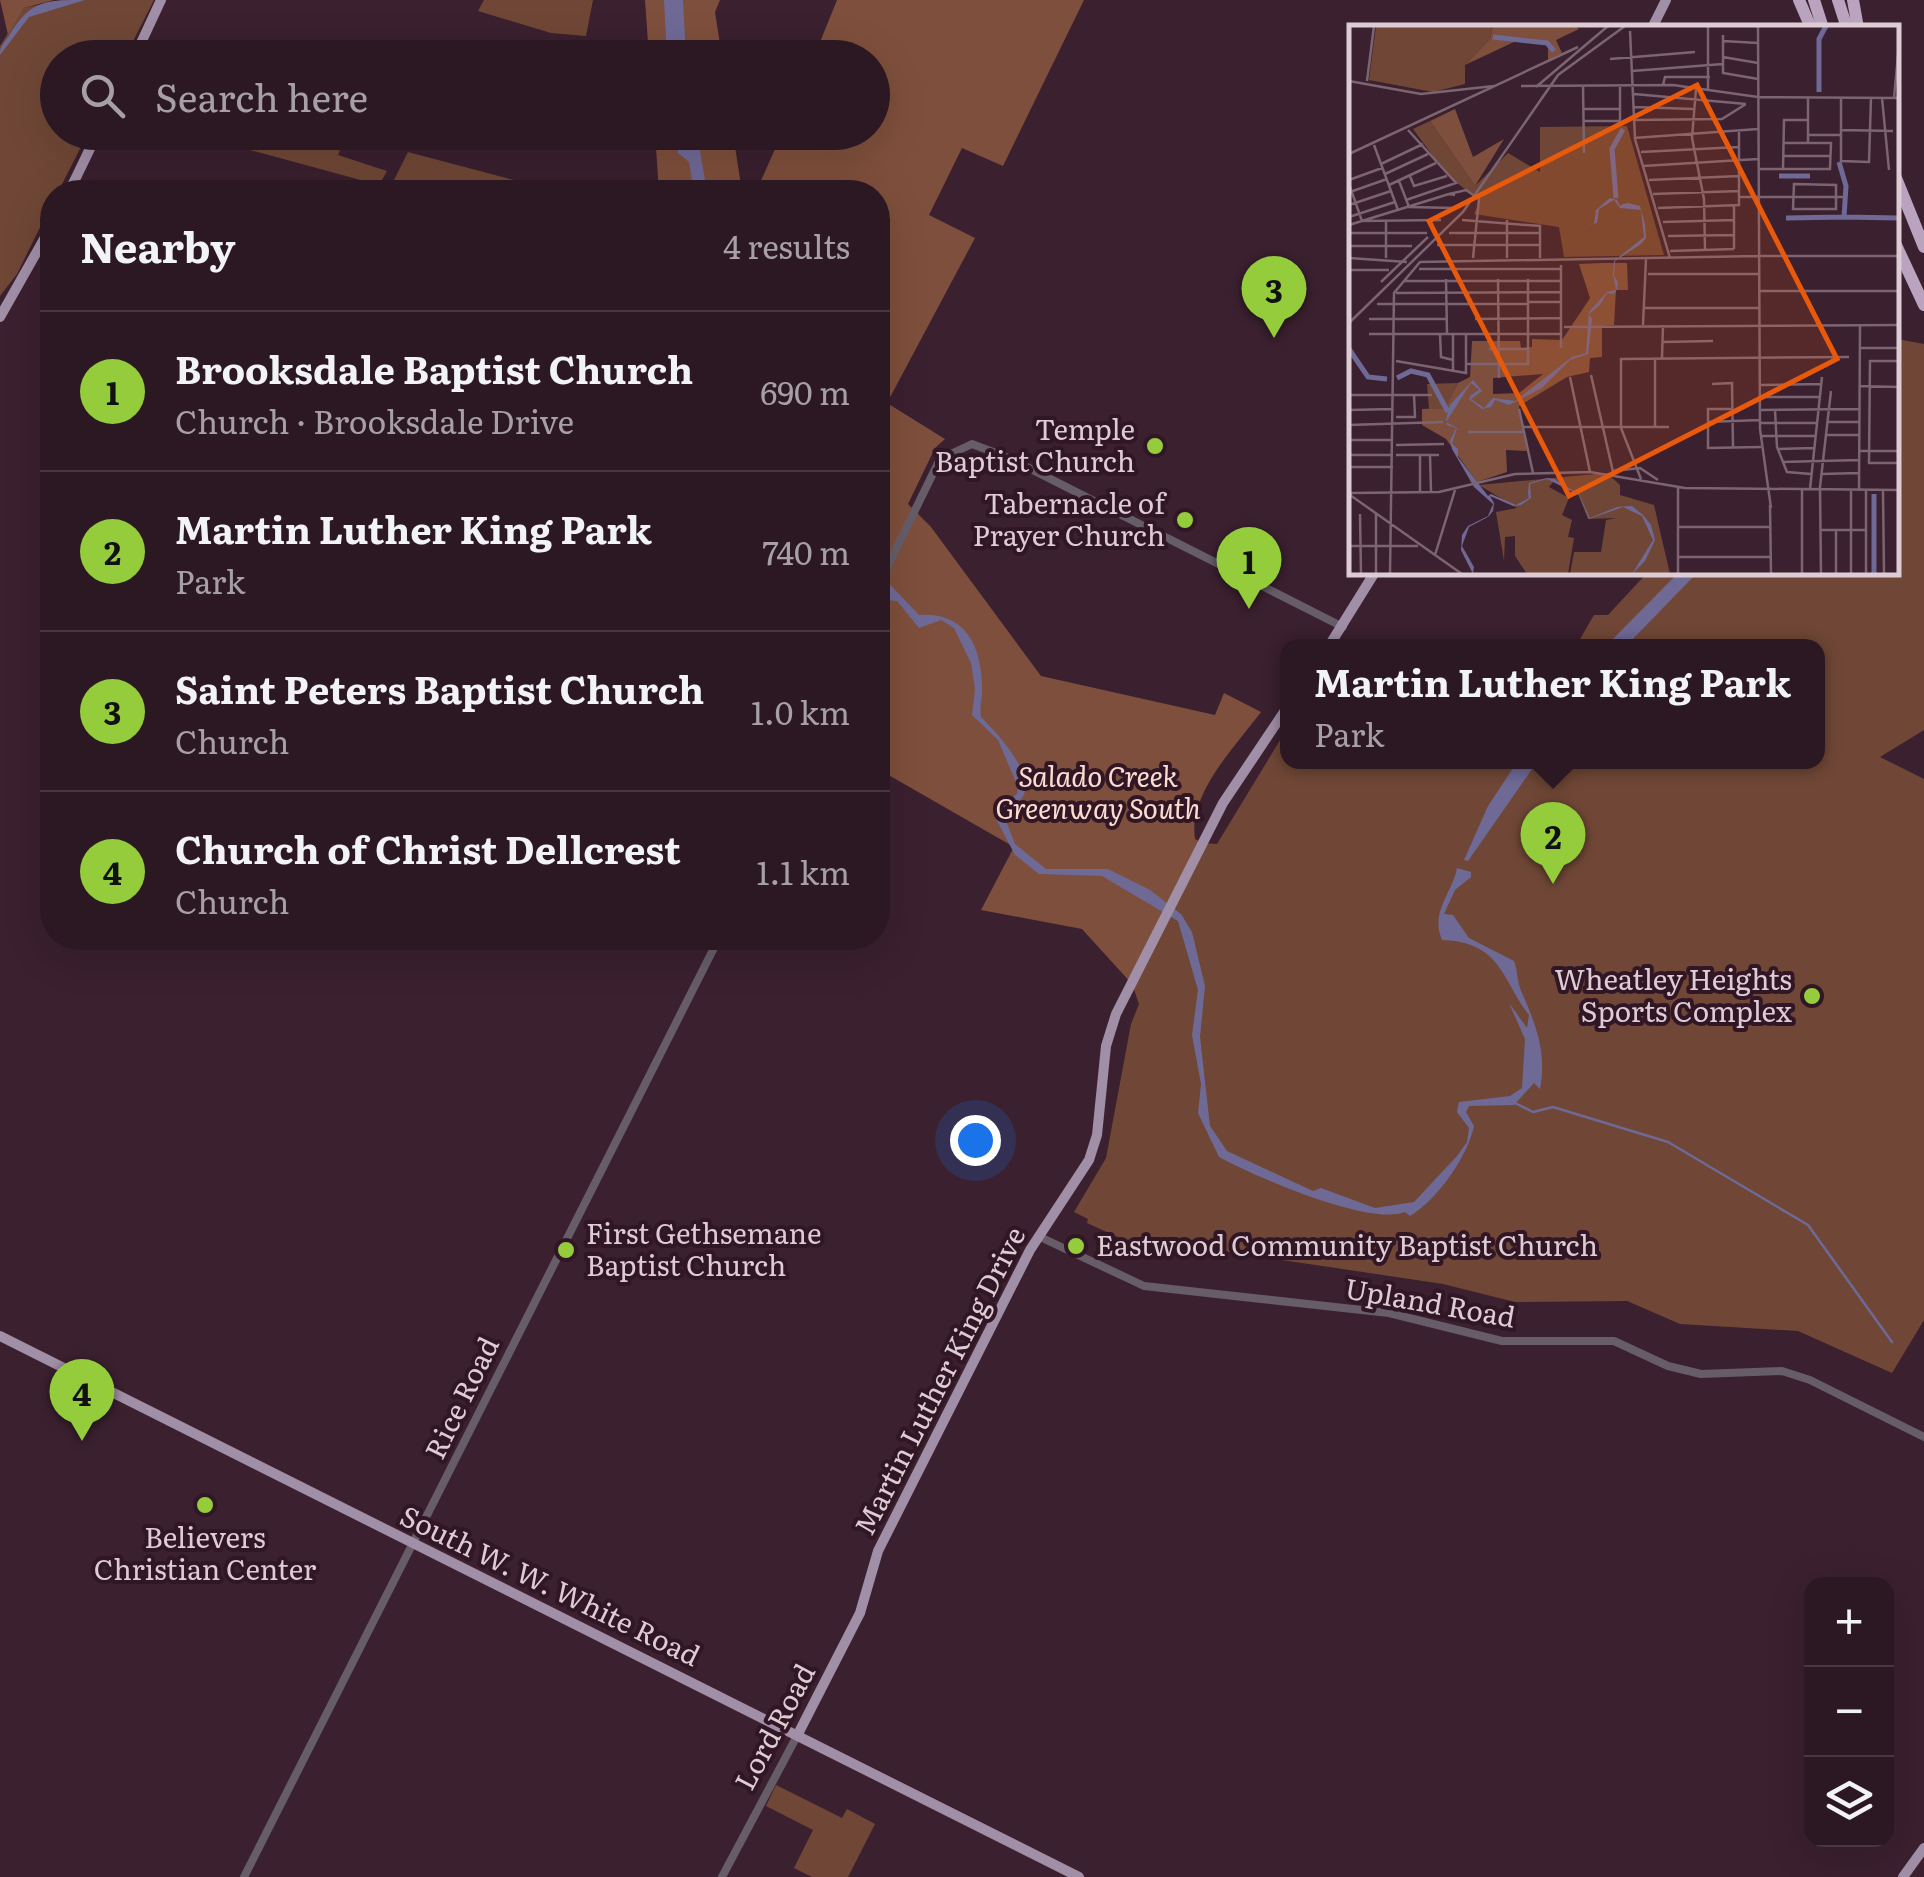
<!DOCTYPE html>
<meta charset="utf-8">
<style>
body{margin:0;font-family:Literata,serif;background:#382530;color:#f1f3f6}
.controls{position:absolute;right:30px;bottom:30px;display:grid;overflow:hidden;border-radius:20px;box-shadow:0 10px 40px #0002}
.controls button{width:90px;height:90px;display:grid;place-items:center;padding:0;border:0;border-bottom:2px solid #483741;background:#2c1823;color:#f1f3f6;font:50px sans-serif}
.you{position:absolute;left:975px;top:1140px;width:35px;height:35px;margin:-25px;border:8px solid #fff;border-radius:50%;background:#1a73e8;box-shadow:0 0 0 15px #1a73e833}
.badge{display:grid;place-items:center;width:65px;height:65px;border-radius:50%;background:#94cc3c;color:#111;font-size:32px;font-weight:700}
.pin{position:absolute;translate:-50% -82px;filter:drop-shadow(0 2px 5px #0008)}
.pin::after{content:'';position:absolute;top:52px;width:35px;height:30px;background:inherit;clip-path:polygon(0 0,100% 0,50% 100%)}
.popup{position:absolute;left:1280px;top:639px;width:545px;height:130px;box-sizing:border-box;display:grid;place-content:center;border-radius:20px;background:#2c1823;filter:drop-shadow(0 2px 8px #0005);font-size:32px;white-space:nowrap;color:#a6a0a6}
.popup b{font-size:38px;color:#f1f3f6}
.popup::after{content:'';position:absolute;left:50%;top:100%;margin-left:-20px;border:20px solid transparent;border-top-color:#2c1823}
.list{margin:0;padding:0;list-style:none}
h2{display:flex;justify-content:space-between;align-items:center;height:130px;margin:0;padding:0 40px;font-size:42px}
h2 small{font-size:32px;font-weight:400;color:#a6a0a6}
.list li{display:grid;grid-template-columns:65px 1fr auto;gap:30px;align-items:center;box-sizing:border-box;height:160px;padding:0 40px;border-top:2px solid #483741}
.list b{display:block;font-size:38px;white-space:nowrap}
.list p{margin:0;font-size:32px;white-space:nowrap;color:#a6a0a6}
.list em{font-size:32px;font-style:normal;color:#a6a0a6}
.icon{flex:none;width:55px;height:55px;fill:none;stroke:currentColor;stroke-width:2;stroke-linecap:round;stroke-linejoin:round}
.map{position:relative;flex:none;width:1924px;height:1877px;overflow:hidden}
.search{position:absolute;background:#2c1823;box-shadow:0 10px 40px #0002;left:40px;top:40px;width:850px;height:110px;display:flex;align-items:center;gap:25px;box-sizing:border-box;padding:0 35px;border-radius:55px;color:#a6a0a6;font-size:38px}
.panel{position:absolute;background:#2c1823;box-shadow:0 10px 40px #0002;left:40px;top:180px;width:850px;height:770px;border-radius:40px}
.map>svg:first-child{display:block}
</style>
<div class="map">
<svg width="1924" height="1877" viewBox="0 0 1924 1877">
<rect width="100%" height="100%" fill="#3b202f"/>
<path fill="#704736" d="M62 0H154L125 57 58 58V132L88 133 58 192H52V203L17 274 0 296V46L24 8Z
M484 0H593L586 36 551 33 478 11Z
M259 133H347L338 155 387 171 379 185 250 150Z
M408 152 559 192H415L391 186Z
M1897 339 1924 344V730L1880 757 1924 779V1320L1892 1373 1798 1331 1680 1324 1627 1301 1515 1302 1443 1284 1202 1248H1142L1087 1223 1088 1219 1074 1212 1106 1158 1131 1024 1139 1004 1132 984 1203 843 1217 844 1288 727V762H1818V646H1576L1594 615H1608L1647 573 1896 572Z
M776 1785 842 1818 847 1809 875 1824 848 1877H812L794 1868 813 1830 766 1806Z"/>
<path fill="#7e4f3c" d="M0 0H54L24 8 8 35Z
M645 0H720L715 12 722 57H649Z
M837 0H1084L1003 166 962 148 929 215 975 238 887 403 945 439 935 448 908 504 931 527 1041 676 1215 715 1224 693 1261 712C1236 746 1188 793 1195 839L1203 843 1132 984 1082 929 981 910 1014 847 878 769V192H756L782 133 872 132V58L814 57Z
M655 133H733L742 192H659Z"/>
<path fill="#6f6996" d="M85 0 29 17 0 55C0 44 4 44 10 34 31 0 46 0 85 0Z
M664 0H683L686 57H667Z
M677 133H697L707 192H694L689 162 678 153Z
M878 572 919 615C964 612 981 643 982 686 983 697 979 706 981 717 994 730 1040 777 1021 799 1016 805 1008 806 1003 813L1015 844 1046 869H1108L1150 890 1181 914 1192 932 1205 986 1200 1037 1210 1126 1227 1151 1313 1191 1321 1188 1375 1208 1414 1202 1457 1156 1467 1142 1469 1128 1457 1112 1459 1102 1510 1096 1522 1088 1525 1039 1509 1003 1527 1028 1529 1015C1501 978 1501 942 1442 940 1430 912 1452 894 1457 868L1471 872V877L1455 890 1444 914 1453 915 1469 938 1514 961C1518 971 1517 983 1522 993 1536 1025 1547 1053 1540 1089L1534 1083 1514 1105 1469 1106 1466 1112 1474 1126C1468 1156 1437 1200 1410 1216L1405 1212C1369 1226 1256 1177 1219 1157L1198 1113 1201 1084 1192 1035 1198 990 1178 921 1102 876 1039 874 1015 855 996 819 999 807 1017 794 1018 787 998 740 972 715 975 689 971 663 954 628 941 620 919 628 897 601 888 600 878 583Z
M1679 572 1697 573 1626 646H1606Z
M1517 762H1537L1468 861 1464 860 1488 806Z"/>
<g fill="none" stroke-linecap="round" stroke-linejoin="round">
<path stroke="#6f6996" stroke-width="2.5" d="M1515 1103 1533 1112 1553 1107 1668 1142 1808 1225 1892 1342"/>
<path stroke="#665d69" stroke-width="8" d="M878 586 940 459 972 444 1009 458 1343 627
M1038 1236 1144 1286 1389 1313 1502 1341H1614L1668 1366 1701 1374 1782 1371 1810 1380 1924 1437
M244 1877 719 938
M722 1877 798 1734"/>
<path stroke="#a18fa7" stroke-width="10" d="M1652 28 1666 0
M134 58 161 0
M69 192 98 132
M0 317 52 225
M1329 646 1375 572
M0 1336 1079 1877
M798 1734 860 1613 878 1551 1030 1250 1089 1160 1097 1135 1106 1046 1116 1014 1223 803 1288 706
M1903 1877 1924 1848"/>
<path stroke="#b9a3bf" stroke-width="12" d="M1799 0 1811 28
M1814 0 1823 28
M1838 0 1847 28
M1853 0 1858 28
M1896 178 1924 247
M1896 245 1924 305"/>
</g>
<g fill="#94cc3c" stroke="#311725" stroke-width="4">
<circle cx="1155" cy="446" r="10"/>
<circle cx="1185" cy="520" r="10"/>
<circle cx="1812" cy="996" r="10"/>
<circle cx="1076" cy="1246" r="10"/>
<circle cx="566" cy="1250" r="10"/>
<circle cx="205" cy="1505" r="10"/>
</g>
<g text-anchor="middle" stroke-width="8" stroke-linejoin="round" paint-order="stroke">
<g font-size="28" fill="#deccd5" stroke="#311725" text-anchor="end">
<text x="1135" y="440">Temple<tspan x="1135" dy="32">Baptist Church</tspan></text>
<text x="1165" y="514">Tabernacle of<tspan x="1165" dy="32">Prayer Church</tspan></text>
<text x="1792" y="990">Wheatley Heights<tspan x="1792" dy="32">Sports Complex</tspan></text>
<text x="586" y="1244" text-anchor="start">First Gethsemane<tspan x="586" dy="32">Baptist Church</tspan></text>
<text x="1096" y="1256" text-anchor="start">Eastwood Community Baptist Church</text>
<text x="205" y="1548" text-anchor="middle">Believers<tspan x="205" dy="32">Christian Center</tspan></text>
</g>
<g font-size="28" font-style="italic" fill="#fcdccf" stroke="#311725">
<text x="1098" y="787">Salado Creek<tspan x="1098" dy="32">Greenway South</tspan></text>
</g>
<g font-size="28" fill="#deccd5" stroke="#311725">
<text transform="translate(1430 1303) rotate(10)" y="10">Upland Road</text>
<text transform="translate(940 1381) rotate(-63)" y="10">Martin Luther King Drive</text>
<text transform="translate(462 1398) rotate(-64)" y="10">Rice Road</text>
<text transform="translate(550 1586) rotate(26)" y="10">South W. W. White Road</text>
<text transform="translate(775 1727) rotate(-62)" y="10">Lord Road</text>
</g>
</g>
<g transform="translate(1349 25)">
<rect width="550" height="550" fill="#3b202f"/>
<path d="M27 1H144L141 14 116 40V59L84 67 20 55ZM81 96 126 161 159 128 191 147V102L278 101 315 230 215 232 210 202 125 189 131 176 98 150 64 104ZM109 358 98 383 80 384 78 359ZM258 448 271 460V470L305 480 321 549H221L225 527H252L257 495 267 493 239 494 229 469 206 455 200 462 220 473 213 490 223 495 219 512 225 513 219 549H178L166 531V511L156 512 155 536 147 487 168 483 130 460Z" fill="#704736"/>
<path d="M144 1H226L230 4 207 15 213 28 199 35V19L167 16 116 40 141 14ZM106 84 124 132 155 114 126 161 81 96ZM253 238H278L279 265H267L265 300 253 301V332L241 333 240 347 218 352 170 381 178 426 157 425 158 447 128 457 97 414 73 400V384L97 383 109 358 121 352 123 316H171L172 323 183 322V314L213 315 241 273 230 239ZM194 349 170 368 144 369V353Z" fill="#7e4f3c" fill-rule="evenodd"/>
<path d="M261 173 268 175 271 181 274 179 279 178 291 181 296 199 297 213 292 219 266 236 265 250 269 258 268 264 265 269 258 268 251 280 240 289 243 294 239 329 221 335 193 363 160 380 146 375 142 382 133 384 120 374 122 370 130 365 122 358 97 397 108 403 103 419 109 424V432L139 471 142 469 167 480 180 473 179 468 180 458 198 453 205 454 230 469 241 493 268 482 283 481 294 490 302 500 306 515 296 536 283 549 304 515 293 491 274 482 240 494 230 470 198 454 181 459 182 473 172 480 164 481 141 471 145 478 144 486 140 491 137 493 120 502 113 521 125 542 124 549 112 525 113 510 119 501 139 491 144 479 125 462 103 424 101 416 107 403 98 400 97 395 101 380 124 355 133 366 122 374 135 383 144 373 166 376 223 332 237 328 240 287 258 267 267 265 264 249 265 236 295 212 292 185 271 183 265 175 250 184 248 198 238 200 245 199 247 185Z" fill="#6f6996"/>
<path fill="none" stroke="#6f6996" stroke-width="5" d="M144 12 198 18 205 26M470 67V14L477 1M490 137 497 161 495 192 550 193M430 151H461M267 173 263 124 274 104M437 193 495 192M0 324 19 352 38 354M48 353 62 346 79 350 99 387M525 549V469"/>
<path fill="none" stroke="#7c6571" stroke-width="2.5" d="M409 1 411 404 422 483M281 6 286 114 321 233M374 10V48L409 54M374 16 409 18M374 32 409 38M261 34 346 27M283 46 374 39M0 56 72 69 145 61M18 56 25 1M234 60 235 128M314 60 316 52H361M172 61 324 60 409 72 550 73M187 62 259 1M347 64 343 113 355 174 356 225M359 65V1M285 69 397 79M459 72V118M533 73 540 145M545 73 550 19M492 74V136L520 137 522 73M285 82 344 84M234 84H271M285 95 373 94 397 79M234 96H271V60M492 105 544 106M459 110H492M285 113 409 104M25 120 49 185M292 127 390 122M0 129 229 22M434 131H482M32 139 74 119M294 141 409 134M411 144H481L482 118H435M434 144 435 95H459M36 149 79 129M61 151 65 161 98 151M0 155 33 143M300 155 390 151M50 156 60 182 105 183M0 159 13 196 92 195M445 159 487 160V184H444ZM40 160 87 138M1 167 38 154M304 169 390 166M106 170 100 169 117 165 130 174 124 233M390 172H494M57 175 107 158 59 105M0 180 42 166M385 181V224M309 183 390 180V107M0 192 46 177M37 195V233M113 195 191 201V233M158 195V233M314 197 385 195M0 200 100 169M0 208H78M100 208H191M319 211 385 210M88 220H191M0 221H63M321 226 385 224M410 231H550M0 233 58 237M212 240V323M70 244H212M0 245H40M299 249H410M97 254 98 309M149 254 150 353M179 254V340M55 256H212M32 257 79 212M411 266H550M47 268 212 267M179 277H212M28 279H179M294 283H410M20 294H97M126 294 212 293M0 298 114 187 209 50 276 1M294 300 297 234M215 302 550 300M20 309H213M91 309 92 332 104 335M104 309V347M314 317 364 316M511 323H550M140 324H179M313 333 314 300M47 336 117 348V309M550 336H521L520 438H550M117 339H179M242 350 264 447M221 352 241 447M363 359 383 358 384 422M412 360 472 359M511 361 550 362M0 370H83M412 372H470M170 384 184 448M383 384H359V423L412 422M0 385 44 384M412 385 511 384M426 385 428 422 438 447 462 449M47 392H66L65 370M359 397 411 395M478 397H510M412 398H468M0 400 94 397M174 402H320M306 402V334M119 407H175M477 410H511M412 411H466M0 415H44M47 420 95 419M428 424 465 423M510 426H550M0 430H44M47 430H90M81 430 82 466M433 437 510 435M0 442H44M264 446 291 443 309 455M473 449 510 448M292 454 272 403V334L500 332M453 464V549M461 464 473 352M502 465V549M510 465 511 300M71 466V430M517 466V549M534 466 535 549M0 468 90 467 166 449 241 447 336 463 550 465M1 470 113 549M421 480 422 549M11 489 12 549M27 489V549M329 502H422M472 505H517M487 505V549M0 521H69M86 530 106 465M329 532H422M41 549 45 268 71 237 409 231M329 549V463M472 549 471 462 482 366"/>
<path fill="#e8590c" fill-opacity="0.15" stroke="#e8590c" stroke-width="5" d="M348 60 488 334 220 471 80 196Z"/>
<rect width="550" height="550" fill="none" stroke="#deccd5" stroke-width="5"/>
</g>
</svg>
<div class="controls">
<button>+</button>
<button>−</button>
<button><svg class="icon" aria-label="layers" viewBox="0 0 24 24"><path d="M12 4l9 5-9 5-9-5zM3 14l9 5 9-5"/></svg></button>
</div>
<div class="you"></div>
<div class="pin badge" style="left:1249px;top:609px">1</div>
<div class="pin badge" style="left:1553px;top:884px">2</div>
<div class="popup"><b>Martin Luther King Park</b>Park</div>
<div class="pin badge" style="left:1274px;top:338px">3</div>
<div class="pin badge" style="left:82px;top:1441px">4</div>
<div class="search"><svg class="icon" aria-label="search" viewBox="0 0 24 24"><circle cx="10" cy="10" r="6"/><path d="M15 15l6 6"/></svg>Search here</div>
<section class="panel">
<h2>Nearby<small>4 results</small></h2>
<ul class="list">
<li><span class="badge">1</span><div><b>Brooksdale Baptist Church</b><p>Church · Brooksdale Drive</p></div><em>690 m</em></li>
<li><span class="badge">2</span><div><b>Martin Luther King Park</b><p>Park</p></div><em>740 m</em></li>
<li><span class="badge">3</span><div><b>Saint Peters Baptist Church</b><p>Church</p></div><em>1.0 km</em></li>
<li><span class="badge">4</span><div><b>Church of Christ Dellcrest</b><p>Church</p></div><em>1.1 km</em></li>
</ul>
</section>
</div>
